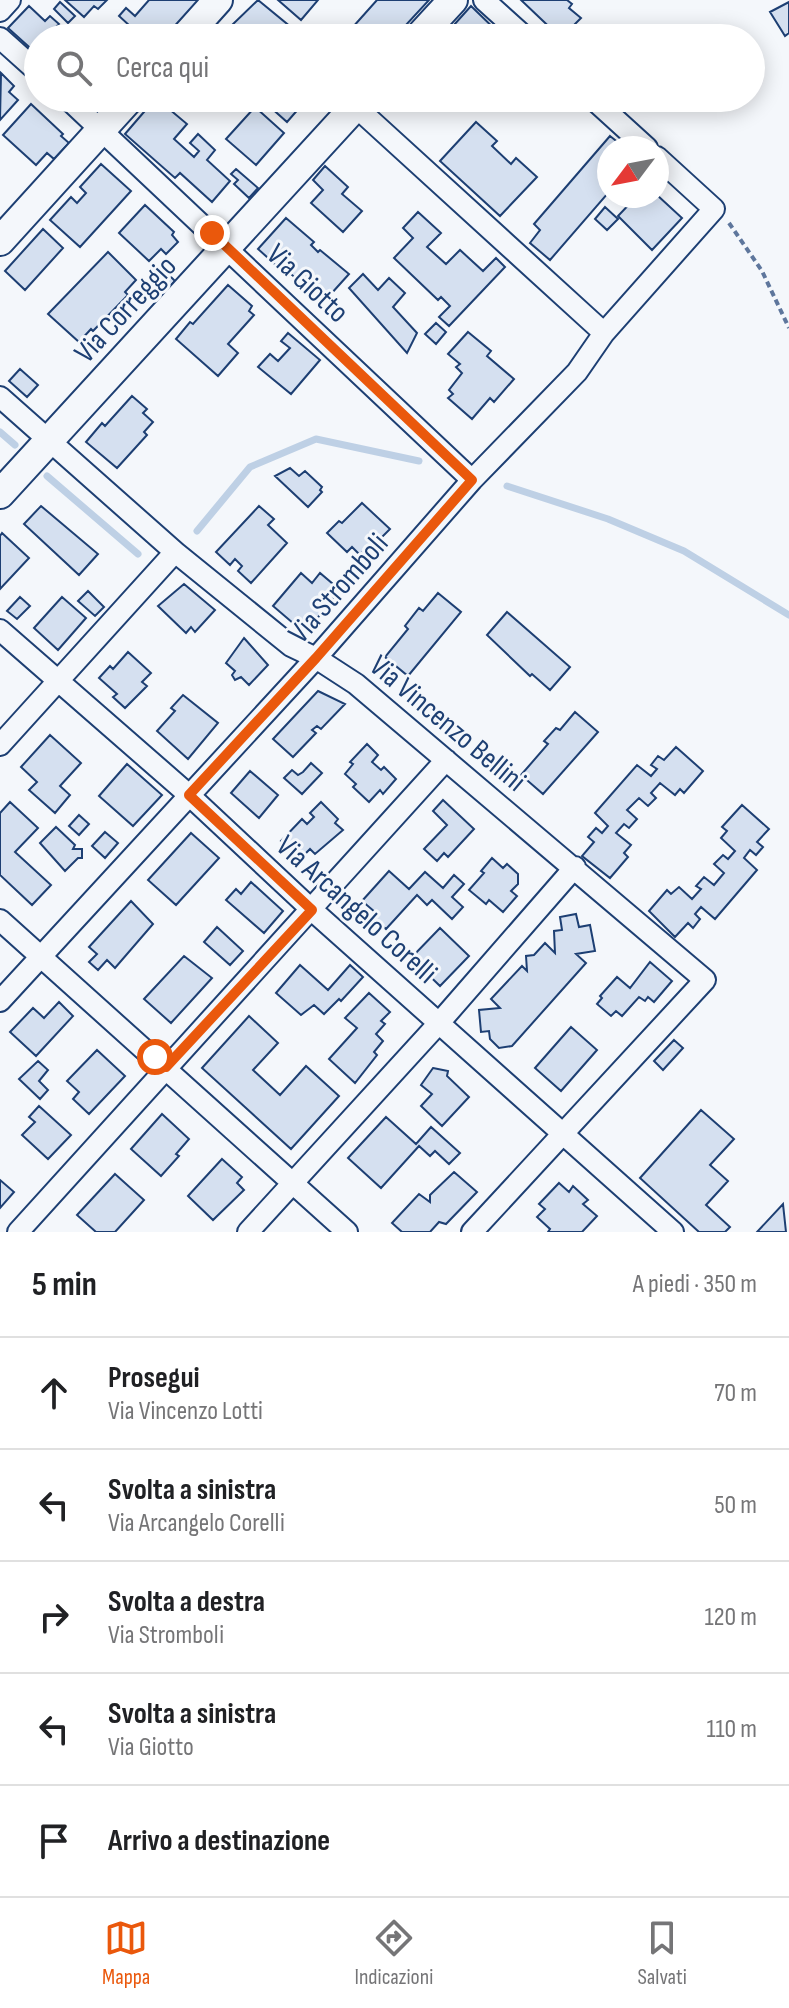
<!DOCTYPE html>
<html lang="it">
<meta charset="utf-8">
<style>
body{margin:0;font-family:"Sofia Sans Condensed",sans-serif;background:#f2f2f2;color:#202124}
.compass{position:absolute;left:597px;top:136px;width:72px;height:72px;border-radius:50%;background:#fff;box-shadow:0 4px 20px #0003;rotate:238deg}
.stop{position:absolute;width:24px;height:24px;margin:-18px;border:6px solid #ea580c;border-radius:50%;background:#fff}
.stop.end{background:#ea580c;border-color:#fff;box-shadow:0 2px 8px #0008}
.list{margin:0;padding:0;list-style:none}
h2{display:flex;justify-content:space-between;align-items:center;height:104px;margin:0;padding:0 32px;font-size:34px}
h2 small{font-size:26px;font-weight:400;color:#757577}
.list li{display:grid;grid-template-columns:52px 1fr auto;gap:24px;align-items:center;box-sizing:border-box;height:112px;padding:0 32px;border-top:2px solid #e0e0e0}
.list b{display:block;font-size:30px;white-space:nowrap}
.list p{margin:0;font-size:26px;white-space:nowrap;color:#757577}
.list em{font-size:26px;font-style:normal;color:#757577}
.icon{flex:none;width:44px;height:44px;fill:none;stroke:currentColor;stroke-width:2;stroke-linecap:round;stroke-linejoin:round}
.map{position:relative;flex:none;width:789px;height:1232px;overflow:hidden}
.search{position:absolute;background:#fff;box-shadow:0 4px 20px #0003;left:24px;right:24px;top:24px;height:88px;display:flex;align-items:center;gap:20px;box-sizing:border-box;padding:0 28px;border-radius:44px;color:#757577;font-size:30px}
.sheet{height:664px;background:#fff}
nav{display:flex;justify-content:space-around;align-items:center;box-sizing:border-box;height:112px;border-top:2px solid #e0e0e0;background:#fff;font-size:22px;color:#757577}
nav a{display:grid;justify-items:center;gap:4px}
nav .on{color:#ea580c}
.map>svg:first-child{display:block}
</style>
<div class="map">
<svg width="789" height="1232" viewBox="0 0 789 1232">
<rect width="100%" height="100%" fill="#f4f7fb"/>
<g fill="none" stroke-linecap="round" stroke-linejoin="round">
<path stroke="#bed0e5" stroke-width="7" d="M0 432 15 445
M47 476 138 554
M507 486 608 519 684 551 789 615
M197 531 250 467 316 439 419 461"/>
</g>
<path fill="#d5e0f0" stroke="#1d3f73" stroke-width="2" d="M65 0H107L98 9 94 6 84 17Z
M149 0H199L165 38H143L119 16 126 8 135 16Z
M258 0 292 28 284 38H230L236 31 231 26Z
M278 0H318L301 20Z
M377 0H429L394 38H363L352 28Z
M521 0H567L572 4 569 8 581 18 561 38Z
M60 2 75 16 68 23 54 9Z
M789 2V33L785 36 770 12Z
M29 6 45 21 50 16 59 24 55 28 59 32 64 28 75 38H38V55L8 28Z
M471 6 504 38H446L444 36Z
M1 73 14 86 9 92 18 100 0 120Z
M156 98 187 124 174 139 194 157 199 151 190 143 198 134 215 150 207 160 230 181 212 202 180 173 175 178 125 134Z
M260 98H308L287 122Z
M31 104 63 134 61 136 69 143 54 159 47 153 36 165 3 135Z
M255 107 284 133 256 165 226 139Z
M476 122 497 141 492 146 511 164 516 158 537 177 500 216 440 161Z
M610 136 625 148H609V192L550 260 530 243 540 230 534 224Z
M101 164 131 191 80 247 50 220 71 197 77 203 86 193 80 187Z
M325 166 348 187 342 194 362 211 343 232 311 203 323 190 313 180Z
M236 169 258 188 249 198 234 184 238 180 231 174Z
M657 195 682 218 652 250 618 216 637 196Z
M145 205 174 232 172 235 178 242 166 254 161 249 149 261 119 233Z
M605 207 618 219 607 230 595 219Z
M418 212 441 233 427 247 446 264 460 250 483 271 496 258 505 267 449 326 439 317 450 306 441 297 438 300 394 258 413 238 403 228Z
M286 218 314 242 311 245 318 252 320 250 349 274 321 305 293 281 296 278 288 272 286 274 258 249Z
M43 229 63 248 25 290 5 271Z
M108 252 136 280 125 292 128 295 93 331 91 329 79 342 48 314Z
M164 270 175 281 168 289 156 278Z
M363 274 378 290 389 278 405 293 393 307 417 333 407 353 349 288Z
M228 285 252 306 249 311 254 315 228 344 238 353 218 376 176 339 190 322 193 324Z
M436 323 446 332 436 344 425 334Z
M468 332 491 351 487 356 514 379 494 402 490 398 472 419 448 398 453 394 449 390 462 373 456 367 460 364 448 354Z
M288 333 320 360 291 394 258 367 270 354 278 361 290 348 281 341Z
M20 369 38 385 27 397 9 381Z
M132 396 147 409 143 413 153 422 144 432 147 435 117 468 86 442 102 423 105 426Z
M290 468 299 476 305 471 322 487 320 490 322 492 308 507 275 476Z
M362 503 390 529 373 546 371 543 360 555 352 547 347 552 327 533 339 521 342 523Z
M41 506 98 554 79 575 24 524Z
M259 506 274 519 268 525 287 543 251 583 238 571 242 566 235 559 230 565 216 552Z
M2 533 29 558 0 589V536Z
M301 573 312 583 320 573 340 590 315 621 310 617 300 629 273 606Z
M184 584 215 610 195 632 191 627 186 633 158 606Z
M88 591 104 607 95 616 78 601Z
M438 593 461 612 408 676 385 657 408 629 405 626 419 608 423 611Z
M20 597 30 606 17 619 7 611Z
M62 597 86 618 58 650 34 628Z
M507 612 570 667 550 690 532 674 530 676 487 635Z
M244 638 268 665 249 685 241 677 235 680 232 675 235 671 226 663Z
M128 652 151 673 142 682 147 686 125 708 113 697 117 694 99 678 110 666 113 669Z
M318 691 345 704 321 729 317 726 312 730 316 733 293 757 273 739Z
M183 695 218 723 188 759 157 731 175 711 171 708Z
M575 712 598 732 543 794 521 775 548 744 544 741 556 728 560 730Z
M50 735 81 763 60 786 70 795 55 813 29 790 37 782 21 767Z
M367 744 378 755 372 762 381 770 384 767 396 779 383 794 380 790 369 802 353 787 356 784 345 774 353 764 350 762Z
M676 747 703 771 684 793 680 789 675 795 660 783 651 793 656 798 648 806 639 798 627 810 637 819 629 828 624 824 616 833 631 845 624 853 628 857 610 878 582 856 594 842 588 837 596 828 602 833 608 826 595 813 637 765 651 776 657 769 651 765 658 756 664 760Z
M311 763 322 773 302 794 284 778 292 770 298 775 303 772Z
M127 764 162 795 133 826 99 796Z
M250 771 278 795 259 818 231 793Z
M443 800 474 829 448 857 444 853 437 861 424 849 447 825 433 811Z
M10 802 38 828 15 852 51 885 32 905 0 875V813Z
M321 802 338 819 335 823 343 830 315 854 310 849 300 859 281 841 302 819 307 824 314 817 310 813Z
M742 805 769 829 757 842 763 847 756 855 750 850 744 858 757 870 715 919 701 907 695 914 700 919 693 928 688 923 675 937 649 911 667 890 671 894 679 887 692 899 701 889 696 886 704 877 714 885 724 873 714 864 723 855 728 859 735 851 721 838 727 831 722 827Z
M79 815 89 824 79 835 69 826Z
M56 827 75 845 73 849H82V858H78L65 871 40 843Z
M105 832 118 843 105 858 92 846Z
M191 833 219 858 176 905 148 880Z
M492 858 503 868 507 864 518 874V884L511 891 517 896 503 912 489 900 486 904 469 890 484 873 481 871Z
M389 871 409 889 425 872 443 888 454 875 464 884 452 897 463 907 452 919 432 900 427 905 417 895 386 929 371 916 375 912 362 901Z
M251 882 283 911 264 933 226 900 236 889 241 894Z
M131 901 153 924 115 968 107 960 98 970 89 962 97 954 89 947Z
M576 914 579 927 590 925 595 951 576 954 586 963 512 1046 499 1048 490 1039 489 1031 481 1032 479 1010 500 1008 491 999 522 966 527 971 526 956 534 955 545 943 555 953 554 931 562 930 560 917Z
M217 927 243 951 230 965 204 942Z
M440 928 469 956 440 986 411 958Z
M184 956 212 978 171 1023 144 999Z
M650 962 672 981 654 1002 648 997 645 1001 639 997 622 1016 616 1011 611 1016 597 1004 602 998 600 996 617 977 630 988Z
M300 965 328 990 350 965 363 977 341 1001 339 999 324 1014 314 1005 301 1015 276 993Z
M369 993 390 1012 381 1021 385 1024 376 1034 383 1041 374 1052 377 1055 355 1083 329 1059 357 1028 345 1018Z
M59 1002 73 1016 36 1056 10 1032 33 1008 44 1018Z
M249 1016 278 1043 253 1070 280 1095 306 1066 339 1096 291 1149 202 1068Z
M571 1027 597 1050 561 1091 535 1068Z
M674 1040 683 1048 663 1070 654 1061Z
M97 1050 125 1076 89 1114 73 1099 79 1092 67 1081Z
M38 1061 48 1070 39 1081 48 1090 40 1099 19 1079Z
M433 1068 448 1071 447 1076 469 1097 442 1126 421 1106 432 1094 421 1085Z
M39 1106 71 1135 48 1159 22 1135 35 1122 29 1117Z
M701 1110 734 1139 710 1165 728 1181 706 1205 730 1227 725 1232H699L640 1178Z
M162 1114 189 1139 176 1154 179 1156 161 1176 131 1149Z
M386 1117 416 1144 431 1127 460 1153 449 1164 435 1151 430 1156 419 1146 381 1188 348 1158Z
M222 1159 242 1177 237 1183 244 1190 213 1220 188 1196Z
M454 1172 477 1192 446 1224 439 1222 430 1232H402L392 1223 419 1194 430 1202V1195Z
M115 1174 144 1200 115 1232H96L77 1215Z
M0 1180 14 1192 0 1208Z
M559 1183 569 1192 573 1186 588 1200 583 1204 597 1216 582 1232H548L550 1229 537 1217 545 1209 539 1204Z
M783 1204 786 1232H757Z"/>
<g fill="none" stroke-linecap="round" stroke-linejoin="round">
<g stroke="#1d3f73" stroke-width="24">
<path id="street" d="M484 0 526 38
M0 11 10 0
M0 38 38 72
M67 98 472 480
M592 98 647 148
M355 106 604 333
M0 397 175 552 291 646 316 658 356 684 705 980 472 1232
M0 630 189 795 312 910 673 1232
M0 745 175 552
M0 920 347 1232
M0 1001 316 658 472 480 577 372 604 333 714 209 657 157
M18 1232 446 760
M248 1232 439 1023 575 867"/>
</g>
<g stroke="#1d3f73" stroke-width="32">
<path id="secondary" d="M184 38 218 0
M418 38 453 0
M0 241 130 98
M0 494 363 98"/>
</g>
<path stroke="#5e769c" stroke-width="4" stroke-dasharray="6 4" stroke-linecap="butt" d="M729 223 762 271 789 328"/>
<use href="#street" stroke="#f4f7fb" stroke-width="20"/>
<use href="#secondary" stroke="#f4f7fb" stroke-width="28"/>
</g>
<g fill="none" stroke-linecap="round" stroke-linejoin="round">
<path stroke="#ea580c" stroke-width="10" d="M155 1057 166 1067 312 910 189 795 316 658 472 480 212 233"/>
</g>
<g text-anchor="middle" stroke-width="6" stroke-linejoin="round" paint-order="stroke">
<g font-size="30" fill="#1d3f73" stroke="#f4f7fb">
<text transform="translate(308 283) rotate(43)" y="10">Via Giotto</text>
<text transform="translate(125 309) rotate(-47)" y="10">Via Correggio</text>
<text transform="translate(338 588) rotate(-49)" y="10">Via Stromboli</text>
<text transform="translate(448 723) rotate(40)" y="10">Via Vincenzo Bellini</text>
<text transform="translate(357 909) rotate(42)" y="10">Via Arcangelo Corelli</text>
</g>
</g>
</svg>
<svg class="compass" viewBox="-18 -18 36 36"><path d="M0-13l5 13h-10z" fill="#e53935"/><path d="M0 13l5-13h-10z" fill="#757577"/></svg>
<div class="stop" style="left:155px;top:1057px"></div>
<div class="stop end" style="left:212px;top:233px"></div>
<div class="search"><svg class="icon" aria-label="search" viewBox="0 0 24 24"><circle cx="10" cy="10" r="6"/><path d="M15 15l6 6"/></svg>Cerca qui</div>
</div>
<section class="sheet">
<h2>5 min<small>A piedi · 350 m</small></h2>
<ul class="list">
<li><svg class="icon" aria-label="ahead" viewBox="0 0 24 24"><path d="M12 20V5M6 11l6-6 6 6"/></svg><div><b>Prosegui</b><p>Via Vincenzo Lotti</p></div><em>70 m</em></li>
<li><svg class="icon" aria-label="left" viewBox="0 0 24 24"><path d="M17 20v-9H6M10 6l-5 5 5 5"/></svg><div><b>Svolta a sinistra</b><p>Via Arcangelo Corelli</p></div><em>50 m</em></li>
<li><svg class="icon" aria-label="right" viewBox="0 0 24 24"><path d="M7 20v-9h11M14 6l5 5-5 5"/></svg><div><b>Svolta a destra</b><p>Via Stromboli</p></div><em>120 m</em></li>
<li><svg class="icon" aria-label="left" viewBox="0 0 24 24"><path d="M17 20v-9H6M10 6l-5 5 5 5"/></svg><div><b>Svolta a sinistra</b><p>Via Giotto</p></div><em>110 m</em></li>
<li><svg class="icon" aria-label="arrive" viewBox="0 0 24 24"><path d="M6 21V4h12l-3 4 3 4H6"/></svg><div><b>Arrivo a destinazione</b></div></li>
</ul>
</section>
<nav>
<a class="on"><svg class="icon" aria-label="map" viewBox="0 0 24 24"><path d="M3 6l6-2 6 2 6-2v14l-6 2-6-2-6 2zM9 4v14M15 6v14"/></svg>Mappa</a>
<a><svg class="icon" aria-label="directions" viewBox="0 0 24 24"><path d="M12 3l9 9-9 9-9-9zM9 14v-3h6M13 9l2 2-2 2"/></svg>Indicazioni</a>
<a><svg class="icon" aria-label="saved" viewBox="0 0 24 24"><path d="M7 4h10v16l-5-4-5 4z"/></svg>Salvati</a>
</nav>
